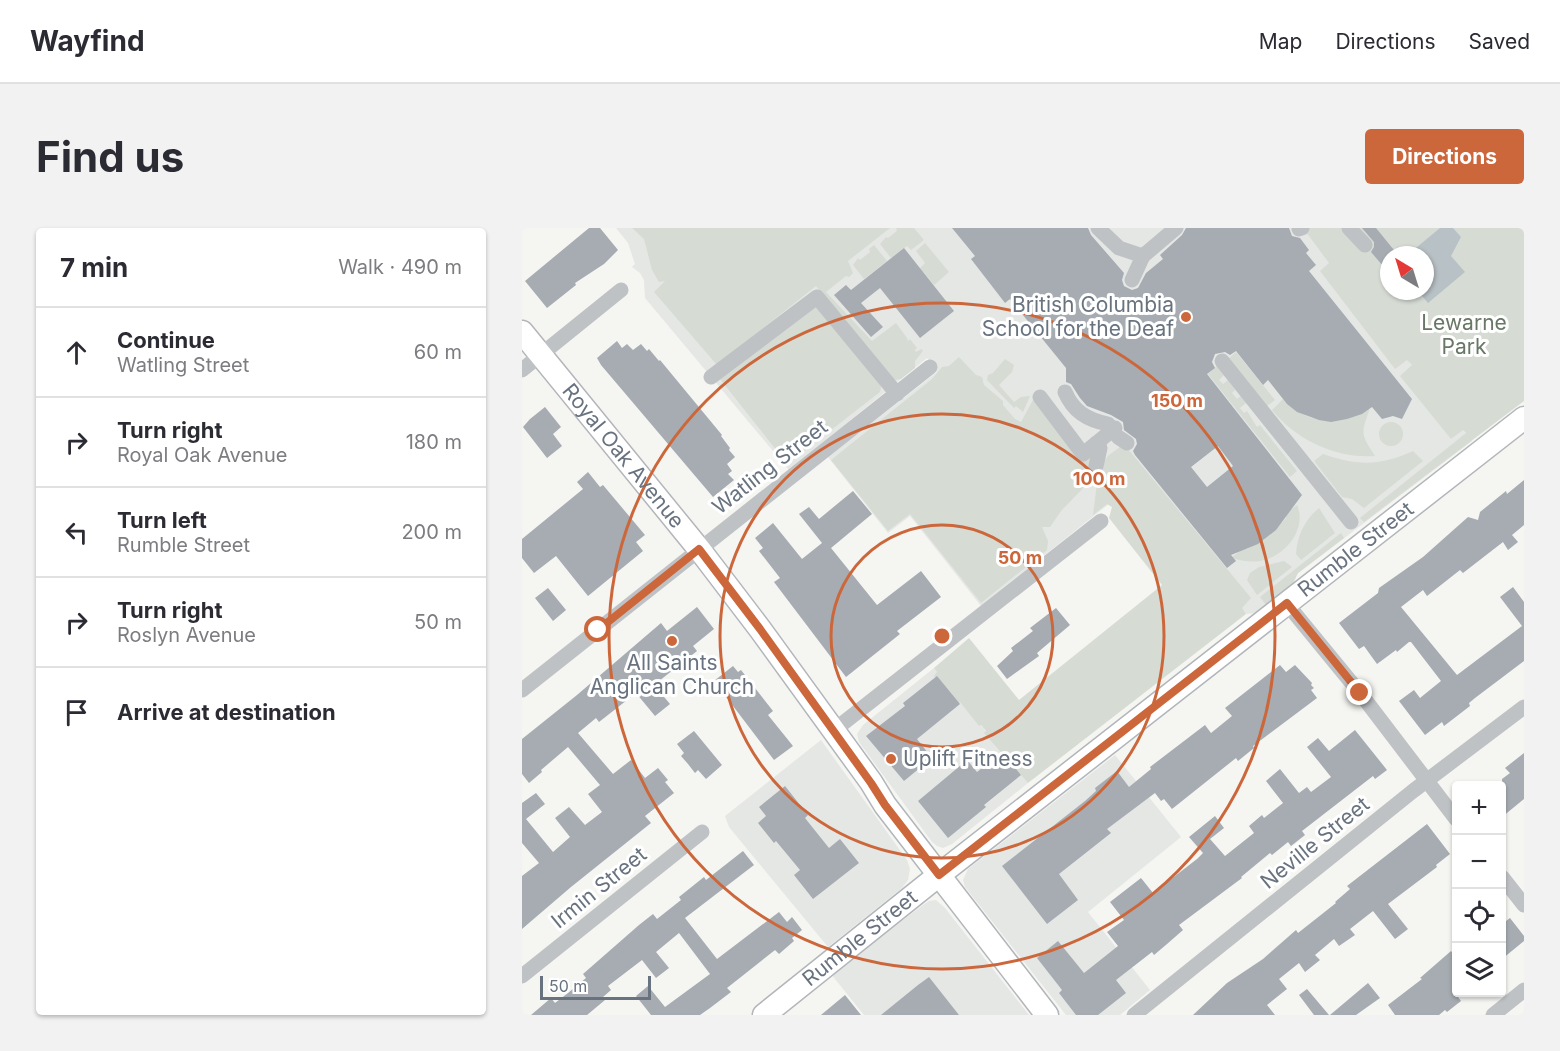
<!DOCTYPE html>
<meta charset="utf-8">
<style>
body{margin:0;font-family:Inter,sans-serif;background:#f2f2f3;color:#2b2b33}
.controls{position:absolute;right:18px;bottom:18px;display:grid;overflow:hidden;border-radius:6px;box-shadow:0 2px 4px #0004}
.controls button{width:54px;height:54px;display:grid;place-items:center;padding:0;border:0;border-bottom:2px solid #e1e1e2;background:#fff;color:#2b2b33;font:30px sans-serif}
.compass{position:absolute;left:858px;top:18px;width:54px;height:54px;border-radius:50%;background:#fff;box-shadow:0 2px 4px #0004;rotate:322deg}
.scale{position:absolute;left:18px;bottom:15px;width:111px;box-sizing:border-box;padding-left:6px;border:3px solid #68737f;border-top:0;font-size:16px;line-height:21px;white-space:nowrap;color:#68737f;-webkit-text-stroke:4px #fff;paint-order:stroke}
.stop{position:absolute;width:18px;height:18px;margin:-14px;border:4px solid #cc673b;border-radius:50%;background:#fff}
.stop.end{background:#cc673b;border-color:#fff;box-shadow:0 2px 6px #0008}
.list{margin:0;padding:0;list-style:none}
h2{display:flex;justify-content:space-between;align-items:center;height:78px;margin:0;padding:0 24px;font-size:26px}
h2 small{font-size:20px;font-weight:400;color:#7c7c81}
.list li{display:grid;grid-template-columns:39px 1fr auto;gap:18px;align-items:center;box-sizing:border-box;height:90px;padding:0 24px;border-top:2px solid #e1e1e2}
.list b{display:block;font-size:22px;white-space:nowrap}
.list p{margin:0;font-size:20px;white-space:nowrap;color:#7c7c81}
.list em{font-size:20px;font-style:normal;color:#7c7c81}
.icon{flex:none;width:33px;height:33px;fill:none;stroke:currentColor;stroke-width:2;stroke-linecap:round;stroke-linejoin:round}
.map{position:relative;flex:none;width:1002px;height:787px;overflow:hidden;border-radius:6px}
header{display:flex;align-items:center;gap:36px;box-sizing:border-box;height:84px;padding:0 30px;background:#fff;border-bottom:2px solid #e1e1e2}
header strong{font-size:28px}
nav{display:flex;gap:33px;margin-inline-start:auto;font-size:21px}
.intro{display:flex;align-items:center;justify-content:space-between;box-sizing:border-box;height:144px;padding:0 36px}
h1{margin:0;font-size:42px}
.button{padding:15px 27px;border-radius:6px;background:#cc673b;color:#fff;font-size:21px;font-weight:700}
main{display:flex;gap:36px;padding:0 36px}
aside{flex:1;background:#fff;border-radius:6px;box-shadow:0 2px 4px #0004}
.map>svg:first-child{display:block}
</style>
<header>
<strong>Wayfind</strong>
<nav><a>Map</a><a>Directions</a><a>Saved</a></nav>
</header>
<div class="intro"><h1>Find us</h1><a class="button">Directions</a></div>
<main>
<aside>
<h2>7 min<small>Walk · 490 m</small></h2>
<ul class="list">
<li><svg class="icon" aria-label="ahead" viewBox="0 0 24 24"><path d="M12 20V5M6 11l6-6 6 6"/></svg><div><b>Continue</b><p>Watling Street</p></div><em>60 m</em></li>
<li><svg class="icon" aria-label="right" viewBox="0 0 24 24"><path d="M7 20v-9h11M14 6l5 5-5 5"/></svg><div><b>Turn right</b><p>Royal Oak Avenue</p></div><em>180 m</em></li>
<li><svg class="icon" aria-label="left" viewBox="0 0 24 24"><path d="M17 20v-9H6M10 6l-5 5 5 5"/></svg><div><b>Turn left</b><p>Rumble Street</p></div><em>200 m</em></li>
<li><svg class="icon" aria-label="right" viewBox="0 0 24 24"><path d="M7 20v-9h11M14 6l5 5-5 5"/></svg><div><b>Turn right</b><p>Roslyn Avenue</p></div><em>50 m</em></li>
<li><svg class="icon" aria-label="arrive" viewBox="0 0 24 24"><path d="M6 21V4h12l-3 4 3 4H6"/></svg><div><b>Arrive at destination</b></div></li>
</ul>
</aside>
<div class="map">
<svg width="1002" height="787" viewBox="0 0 1002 787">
<rect width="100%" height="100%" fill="#f5f5f2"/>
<path fill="#e5e7e5" d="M94 0H781L950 213 775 346 771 357 734 385 724 386 679 328 588 275 459 378 388 288 366 305 306 229 415 144 405 130 267 242 123 70 122 52 118 45 110 39 113 36 106 15Z
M412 440 506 555 430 616 421 620 415 618 410 614 337 514 335 506 341 497Z
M299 512 385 632 388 641 386 652 380 660 306 719 207 599 203 588Z
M593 527 659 609 566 684 628 762 598 787H544L443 659 441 652 446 641Z
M414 672 423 680 507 787H342L309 746 401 677 407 673Z"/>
<path fill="#d6dbd4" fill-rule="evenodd" d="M110 0H368L326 33 331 45 327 49 324 48 304 64 350 113 374 95 385 110 386 113 388 111 395 120 393 122 394 124 399 121 401 123 393 133V140L379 151 373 152 294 58 195 137 132 64 143 53 137 54 130 42 122 11Z
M374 0H392L402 12 389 22 385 18 369 30 358 16 364 9 366 10 375 3Z
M781 0H1002V173L842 294 838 290 944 205 941 202 929 211 878 148 890 137 885 132 873 141 798 43 807 35ZM867 27H903V63H867Z
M403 15 427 44 412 57 398 40 403 35 394 23Z
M352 17 365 33 342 51 331 37 336 30 338 32 348 24 347 21Z
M293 75 358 155 359 160 358 164 273 230 266 232 259 228 198 151Z
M714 124 753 172 744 179 706 131Z
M437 129 454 147 460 149 462 157 481 173V177L493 191 499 194 511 172 572 225 570 251 539 283 528 299H520L526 313 525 322 459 375 388 286 366 303 309 232 410 151 420 139 427 138Z
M483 131 492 137 490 144 477 157 492 174 499 169 508 168 501 184 494 178 492 180 465 152 466 147 471 145Z
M695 138 702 147 697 152 701 156 706 152 713 162 710 165 715 171 719 168 724 175 718 180 722 185 725 183 735 199 738 197 775 243 768 249 686 146Z
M761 171C784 197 820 199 848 180 839 206 838 205 853 228 815 231 774 212 750 182Z
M857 206a12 12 0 1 1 24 0a12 12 0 1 1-24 0Z
M602 216 729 370 720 380 724 386 506 555 462 505 464 503 459 497 457 498 438 474 435 476 412 448 415 444 412 440 447 410 497 472 640 357 587 290 590 279 585 276 571 287 577 239 587 227Z
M891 223 901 233 842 280 830 271 820 269 792 233 801 226C836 238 858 238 891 223Z
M775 277C785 300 765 326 742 332 731 335 720 333 709 330L723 319 725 321 743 311 740 306 747 301 750 305 764 290 762 287Z
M797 280 813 305 779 332 774 326C775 308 783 291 797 280Z
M819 305 822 310 776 345 770 357 744 377 738 369Z
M762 333 770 339 735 367 725 352 728 345 737 339Z"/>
<path fill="#b8c1c5" d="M918 0H931L939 9 929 28 943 44 906 75 896 63H903V27H892L889 24Z"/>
<path fill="#a6acb1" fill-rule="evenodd" d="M67 0H78L96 22 82 36 53 55 54 57 25 80 3 53Z
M430 0H566L569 7 602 45 600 52 602 58 610 62 616 60 624 45 641 31 638 27 660 7 664 0H767L770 8 778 10 787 22 784 25 794 37 787 43 890 171 880 191 871 188 860 191 850 179 840 186 825 191 809 194 797 192 775 184 765 176 746 152 741 157 714 123 708 127 703 124 693 126 690 134 693 140 685 146 780 267 754 302 736 316 709 327 714 333 705 340 613 227 611 223 615 216 614 211 602 202 601 194 589 187 565 178 558 170 549 156 544 154V140L488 71 483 75 449 31 453 28ZM696 218 711 238 685 259 669 239Z
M840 0H854L876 27H867V45L849 24 852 19V14Z
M382 20 432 83 398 110 358 60 339 75 361 99 349 109 312 67 324 57 329 62Z
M95 113 100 120 105 116 111 122 119 116 125 123 127 121 137 133 138 132 200 207 199 208 208 220 207 222 213 229 205 236 210 243 206 246 212 252 191 269 79 137 75 130Z
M23 179 39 199 31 206 40 218 25 230 1 199 8 191Z
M66 244 78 259 81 257 123 307 114 314 121 323 66 368 34 328 12 345 0 330V311L61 261 55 254Z
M1002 252V297L990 307 996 314 986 322 981 314 941 345 938 342 905 368 901 362 879 379 935 447 1000 398 978 369 991 359 1002 374V433L953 470 947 475 948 478 922 498 920 494 903 507 877 473 892 462 898 470 919 453 889 414H887L875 424 874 422 855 436 842 418 837 421 817 395 856 365 857 360 901 329 946 289 956 292 958 284 984 263 985 266Z
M331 263 350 286 309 320 355 377 399 343 419 369 375 403 378 406 324 449 252 354 258 350 237 323 241 320 233 310 251 295 280 331 300 315 277 286 287 279 297 291Z
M26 360 44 382 31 393 13 370Z
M175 379 192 401 171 418 175 423 132 457 148 476 133 488 114 465 77 494 74 490 56 505 91 546 109 532 123 550 136 540 146 552 143 554 152 565 123 588 129 595 49 659 0 701V648L17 635 0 615V575L14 565 23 576 4 591 31 624 48 609 33 590 47 579 63 597 80 584 66 566 78 557 46 519 19 542 20 544 7 555 0 546V511L55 467 139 395 145 403Z
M534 380 548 397 515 425 517 428 485 451 475 438 491 423 489 420 511 403 508 400Z
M758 437 764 444 773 437 790 455 789 457 792 460 789 462 795 470 731 518 732 520 716 533 714 530 650 581 642 571 639 573 633 565 585 601 589 605 537 646 556 672 525 696 480 638 563 573 574 563 573 560 595 543 607 559 629 541 628 539 683 497 689 505 710 488 703 480Z
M211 438 216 444 219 442 251 483 246 487 271 518 252 532 192 453Z
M415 448 438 476 395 511 410 530 382 553 344 508 383 478 381 475Z
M833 502 865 542 853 551 851 548 780 603 783 607 769 618 766 614 750 627 748 625 719 649 720 650 657 697 661 702 645 716 632 727 630 724 594 752 604 765 576 787H554L537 765 540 762 515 730 536 713 562 745 596 718 585 704 602 692 588 674 619 650 631 665 675 631 681 625 667 609 693 588 702 600 688 611 703 628 732 605 727 598 740 587 742 590 761 575 744 553 758 541 777 565 785 559 789 564 809 549 785 519 796 510 807 523Z
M172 503 200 537 184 551 176 542 173 545 166 536 159 528 162 525 155 516Z
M480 524 499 547 462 577 464 579 426 610 396 573 445 532 455 544Z
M1002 525V571L980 589V551L988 545 983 540Z
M263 558 286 587 283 590 307 620 318 611 337 635 291 671 272 647 278 642 254 613 252 615 236 595 244 588 237 579Z
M905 596 928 626 914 637 915 639 866 676 886 701 873 711 851 683 828 701 833 707 817 718 812 711 793 727 798 732 783 744 777 735 757 751 765 761 745 777 753 787H671L705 755 741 731 774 702 776 705 814 675 813 674 828 661 825 658Z
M221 623 232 637 163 690 195 731 257 684 265 694 270 689 280 702 270 710 272 713 257 726 253 722 205 760 209 764 188 780 178 787H129L114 768 126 758 143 779 188 746 157 705 134 724 147 740 134 750 120 732 86 758 89 762 81 769 83 772 65 787H9L29 770 33 775 46 765 64 750 61 746 117 697 131 686 135 691 159 672 157 669 182 649 184 652Z
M988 690 1002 708V713L980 731V696Z
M929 723 934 730V766L939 773 925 784 923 782 917 787H873L866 777 900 751 898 750Z
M407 749 437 787H359L396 757Z
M846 755 858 770 834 787H808Z
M785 761 807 787H792L777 767Z
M323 767 339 787H299Z"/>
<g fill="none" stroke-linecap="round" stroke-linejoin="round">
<g stroke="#b2b6ba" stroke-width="25">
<g id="secondary">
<path id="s1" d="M0 104 177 321 238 401 349 554 363 577 525 787"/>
<path id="s2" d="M242 787 417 647 1002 190"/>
</g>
</g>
<path stroke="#bfc2c5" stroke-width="15" d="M576 0 597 20 621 28
M827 0 843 17
M777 1 780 0
M610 52 621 28 654 0
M700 133 829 294
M0 142 99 62
M189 149 295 69 375 166
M543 164C551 183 565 192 586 196
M518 169 561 226 593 200
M596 209 605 215
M574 215 578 220 574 238
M765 376 838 465 934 591
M0 462 408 139
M311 503 579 293
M980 649 1002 677
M0 748 180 604
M612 787 891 563 1002 479
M971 787 1002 762"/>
<use href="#secondary" stroke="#fff" stroke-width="22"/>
</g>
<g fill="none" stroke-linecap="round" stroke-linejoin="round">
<path stroke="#cc673b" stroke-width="8" d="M76 402 177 321 238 401 349 555 363 577 417 647 765 375 838 465"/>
</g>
<g fill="none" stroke="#cc673b" stroke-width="3">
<circle cx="420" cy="408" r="111"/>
<circle cx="420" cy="408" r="222"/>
<circle cx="420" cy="408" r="333"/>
</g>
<g fill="#cc673b" stroke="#fff" stroke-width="2">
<circle cx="664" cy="89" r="6"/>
<circle cx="150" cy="413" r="6"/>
<circle cx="369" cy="531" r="6"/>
</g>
<g text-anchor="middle" stroke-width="6" stroke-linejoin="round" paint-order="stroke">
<g font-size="21" fill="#68737f" stroke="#fff" text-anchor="end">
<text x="652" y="84">British Columbia<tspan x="652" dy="24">School for the Deaf</tspan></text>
<text x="150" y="442" text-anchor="middle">All Saints<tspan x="150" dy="24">Anglican Church</tspan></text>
<text x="381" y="538" text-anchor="start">Uplift Fitness</text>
</g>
<g font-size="21" fill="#687766" stroke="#fff">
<text x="942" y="102">Lewarne<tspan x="942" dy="24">Park</tspan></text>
</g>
<g font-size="21" fill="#68737f" stroke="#fff">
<text dy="7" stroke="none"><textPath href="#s1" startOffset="160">Royal Oak Avenue</textPath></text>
<text transform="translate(248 239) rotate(-38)" y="7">Watling Street</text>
<text dy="7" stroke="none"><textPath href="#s2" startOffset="753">Rumble Street</textPath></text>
<text transform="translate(793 615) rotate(-39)" y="7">Neville Street</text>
<text transform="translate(77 660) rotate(-39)" y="7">Irmin Street</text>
<text dy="7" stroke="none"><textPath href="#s2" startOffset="123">Rumble Street</textPath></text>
</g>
</g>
<circle cx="420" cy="408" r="9" fill="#cc673b" stroke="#fff" stroke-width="3"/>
<g font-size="18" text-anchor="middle" font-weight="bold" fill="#cc673b" stroke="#fff" stroke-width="6" stroke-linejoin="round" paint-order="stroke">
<text x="655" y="179">150 m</text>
<text x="577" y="257">100 m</text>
<text x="498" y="336">50 m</text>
</g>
</svg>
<div class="controls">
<button>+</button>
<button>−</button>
<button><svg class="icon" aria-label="locate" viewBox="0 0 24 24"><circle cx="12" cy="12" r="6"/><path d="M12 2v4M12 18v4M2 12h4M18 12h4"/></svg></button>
<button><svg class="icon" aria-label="layers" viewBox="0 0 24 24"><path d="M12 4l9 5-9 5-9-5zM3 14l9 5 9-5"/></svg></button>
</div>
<svg class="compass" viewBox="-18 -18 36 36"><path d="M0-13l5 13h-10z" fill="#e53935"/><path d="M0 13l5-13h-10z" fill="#7c7c81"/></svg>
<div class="scale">50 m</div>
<div class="stop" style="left:76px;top:402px"></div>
<div class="stop end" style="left:838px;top:465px"></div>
</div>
</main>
